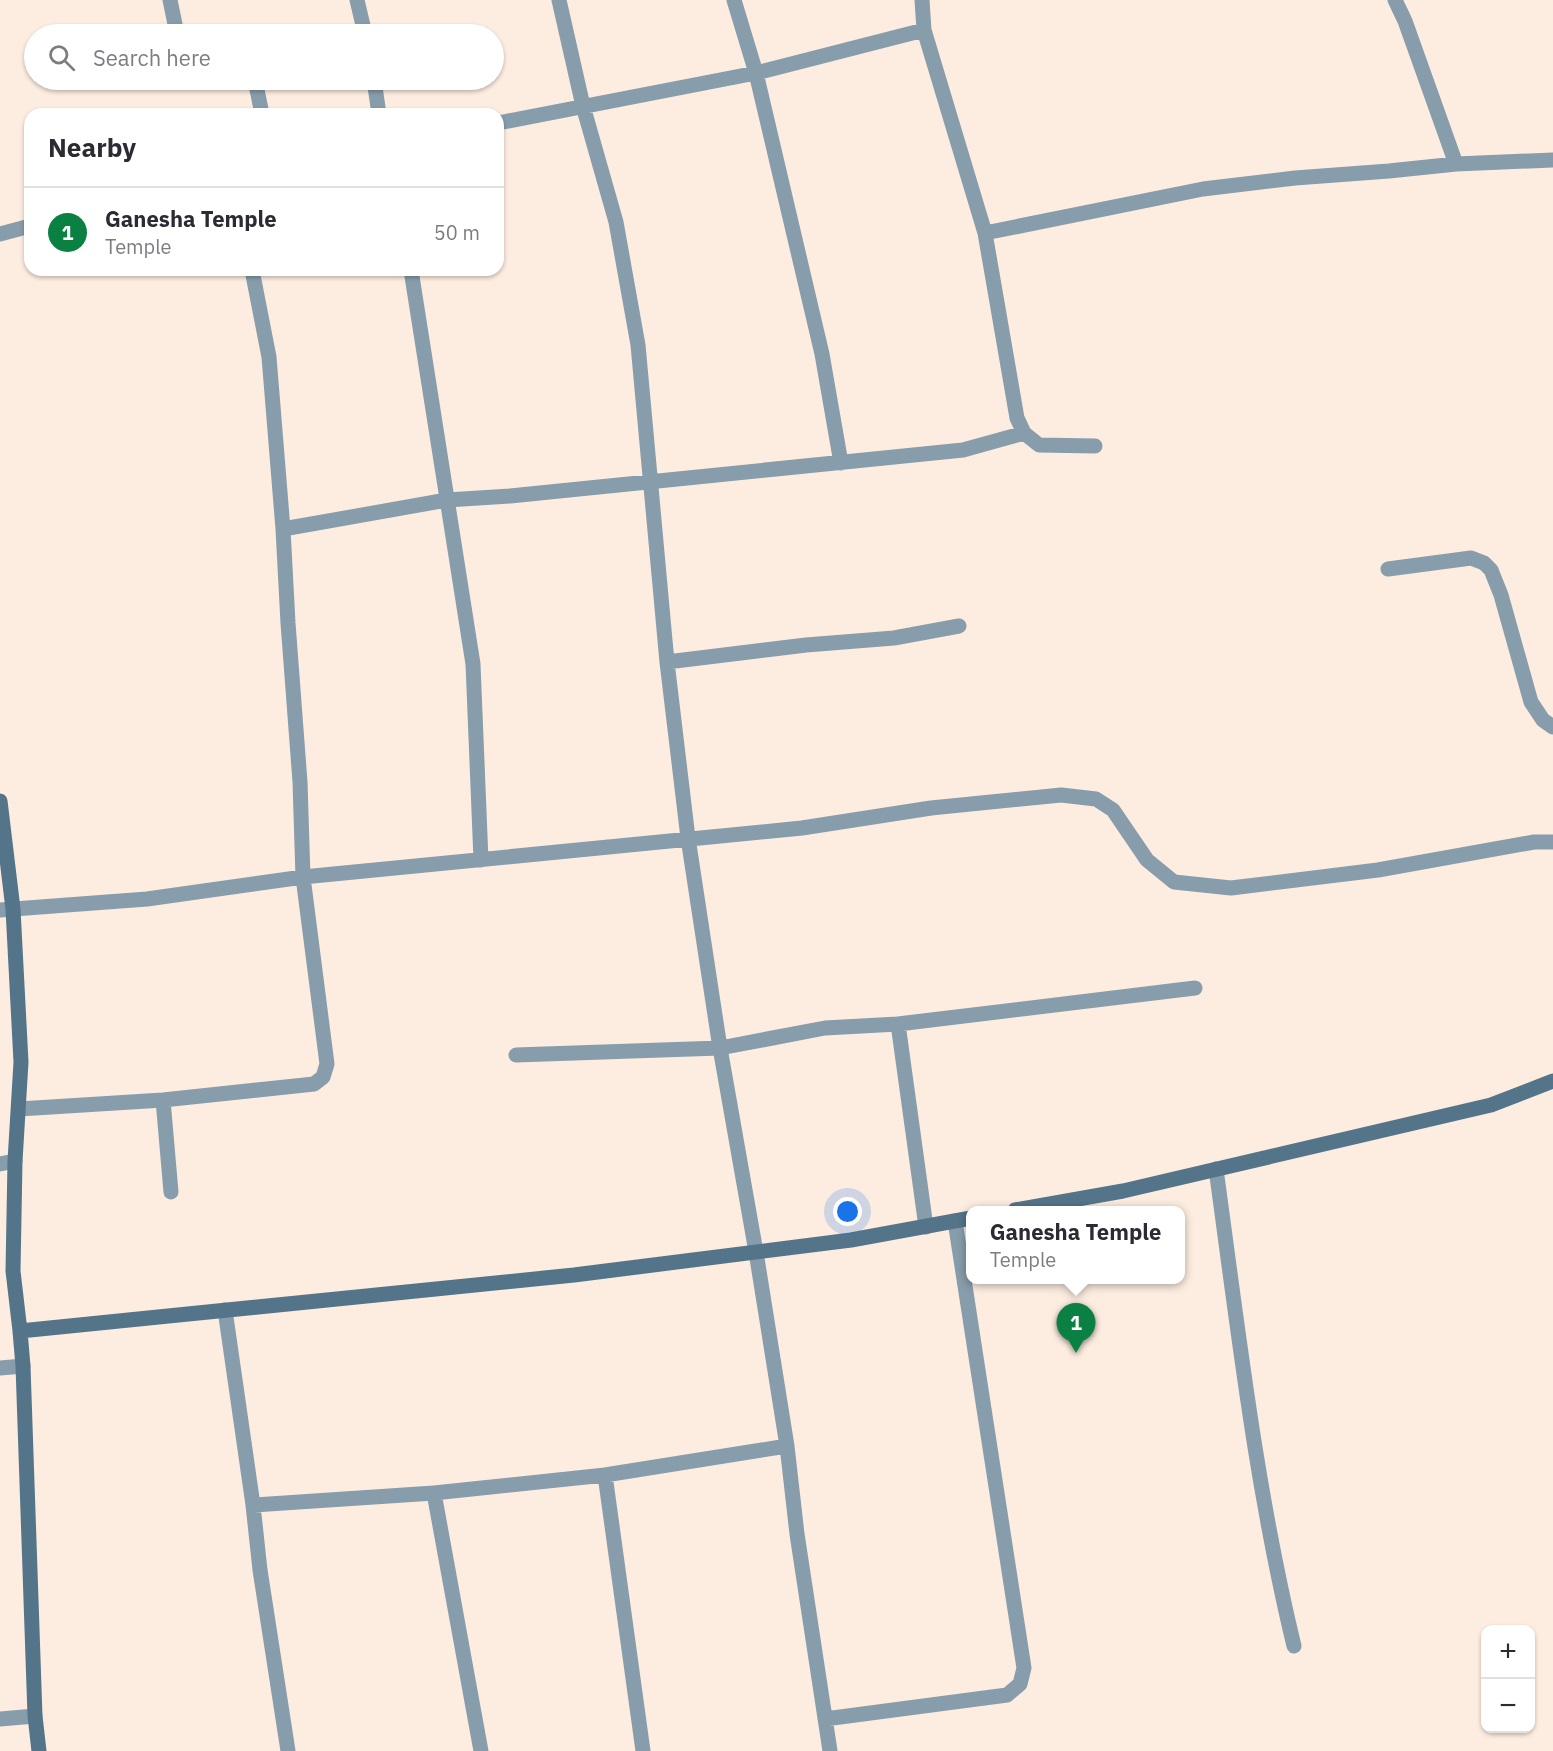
<!DOCTYPE html>
<meta charset="utf-8">
<style>
body{margin:0;font-family:"IBM Plex Sans",sans-serif;background:#f7f7f7;color:#2b2b33}
.controls{position:absolute;right:18px;bottom:18px;display:grid;overflow:hidden;border-radius:12px;box-shadow:0 2px 4px #0004}
.controls button{width:54px;height:54px;display:grid;place-items:center;padding:0;border:0;border-bottom:2px solid #e1e1e2;background:#fff;color:#2b2b33;font:30px sans-serif}
.you{position:absolute;left:848px;top:1212px;width:21px;height:21px;margin:-15px;border:4px solid #fff;border-radius:50%;background:#1a73e8;box-shadow:0 0 0 9px #1a73e833}
.badge{display:grid;place-items:center;width:39px;height:39px;border-radius:50%;background:#0b8043;color:#fff;font-size:20px;font-weight:700}
.pin{position:absolute;translate:-50% -50px;filter:drop-shadow(0 2px 3px #0008)}
.pin::after{content:'';position:absolute;top:32px;width:21px;height:18px;background:inherit;clip-path:polygon(0 0,100% 0,50% 100%)}
.popup{position:absolute;left:966px;top:1206px;width:219px;height:78px;box-sizing:border-box;display:grid;place-content:center;border-radius:12px;background:#fff;filter:drop-shadow(0 2px 4px #0005);font-size:20px;white-space:nowrap;color:#7c7c81}
.popup b{font-size:22px;color:#2b2b33}
.popup::after{content:'';position:absolute;left:50%;top:100%;margin-left:-12px;border:12px solid transparent;border-top-color:#fff}
.list{margin:0;padding:0;list-style:none}
h2{display:flex;justify-content:space-between;align-items:center;height:78px;margin:0;padding:0 24px;font-size:26px}
h2 small{font-size:20px;font-weight:400;color:#7c7c81}
.list li{display:grid;grid-template-columns:39px 1fr auto;gap:18px;align-items:center;box-sizing:border-box;height:90px;padding:0 24px;border-top:2px solid #e1e1e2}
.list b{display:block;font-size:22px;white-space:nowrap}
.list p{margin:0;font-size:20px;white-space:nowrap;color:#7c7c81}
.list em{font-size:20px;font-style:normal;color:#7c7c81}
.icon{flex:none;width:33px;height:33px;fill:none;stroke:currentColor;stroke-width:2;stroke-linecap:round;stroke-linejoin:round}
.map{position:relative;flex:none;width:1553px;height:1751px;overflow:hidden}
.search{position:absolute;background:#fff;box-shadow:0 2px 4px #0004;left:24px;top:24px;width:480px;height:66px;display:flex;align-items:center;gap:15px;box-sizing:border-box;padding:0 21px;border-radius:33px;color:#7c7c81;font-size:22px}
.panel{position:absolute;background:#fff;box-shadow:0 2px 4px #0004;left:24px;top:108px;width:480px;height:168px;border-radius:18px}
.map>svg:first-child{display:block}
</style>
<div class="map">
<svg width="1553" height="1751" viewBox="0 0 1553 1751">
<rect width="100%" height="100%" fill="#fdede1"/>
<g fill="none" stroke-linecap="round" stroke-linejoin="round">
<path stroke="#879dab" stroke-width="15" d="M170 0 177 34
M357 0 365 34
M559 0 583 106 616 222 638 345 667 662 688 838 720 1048 756 1252 787 1446 797 1534 830 1751
M734 0 756 73 822 354 841 463
M922 0 924 30 985 233 1017 418 1024 433 1039 445 1095 446
M1395 0 1405 21 1456 164
M255 80 262 114
M374 80 379 114
M498 123 756 73 924 30
M985 233 1203 189 1295 178 1389 171 1456 164 1553 160
M0 234 30 226
M411 270 473 664 481 860
M283 529 447 500 510 496 963 450 1024 433
M1388 569 1471 558 1484 563 1491 570 1501 595 1531 702 1543 720 1553 727
M667 662 806 645 894 638 959 626
M0 910 147 899 303 877 802 828 931 808 1061 795 1096 799 1113 810 1147 860 1174 882 1231 888 1378 870 1534 842H1553
M898 1024 1195 988
M516 1055 720 1048 825 1028 898 1024 926 1227
M163 1100 171 1192
M19 1109 163 1100 314 1084 323 1077 327 1064 303 877 300 782 288 623 283 529 269 357 252 270
M0 1164 15 1161
M1216 1169C1238 1329 1256 1489 1294 1646
M225 1310 253 1505 260 1570 288 1751
M0 1368 23 1366
M605 1475 643 1751
M434 1493 481 1751
M253 1505 434 1493 605 1475 787 1446
M0 1719 35 1716
M825 1719 1007 1695 1020 1684 1024 1668 955 1221"/>
<path stroke="#547589" stroke-width="15" d="M0 801 13 909 21 1062 15 1161 13 1271 20 1331
M1015 1210 1123 1191 1491 1105 1553 1081
M39 1751 35 1716 23 1366 20 1331 574 1275 851 1240 971 1218"/>
</g>
</svg>
<div class="controls">
<button>+</button>
<button>−</button>
</div>
<div class="you"></div>
<div class="pin badge" style="left:1076px;top:1353px">1</div>
<div class="popup"><b>Ganesha Temple</b>Temple</div>
<div class="search"><svg class="icon" aria-label="search" viewBox="0 0 24 24"><circle cx="10" cy="10" r="6"/><path d="M15 15l6 6"/></svg>Search here</div>
<section class="panel">
<h2>Nearby<small></small></h2>
<ul class="list">
<li><span class="badge">1</span><div><b>Ganesha Temple</b><p>Temple</p></div><em>50 m</em></li>
</ul>
</section>
</div>
